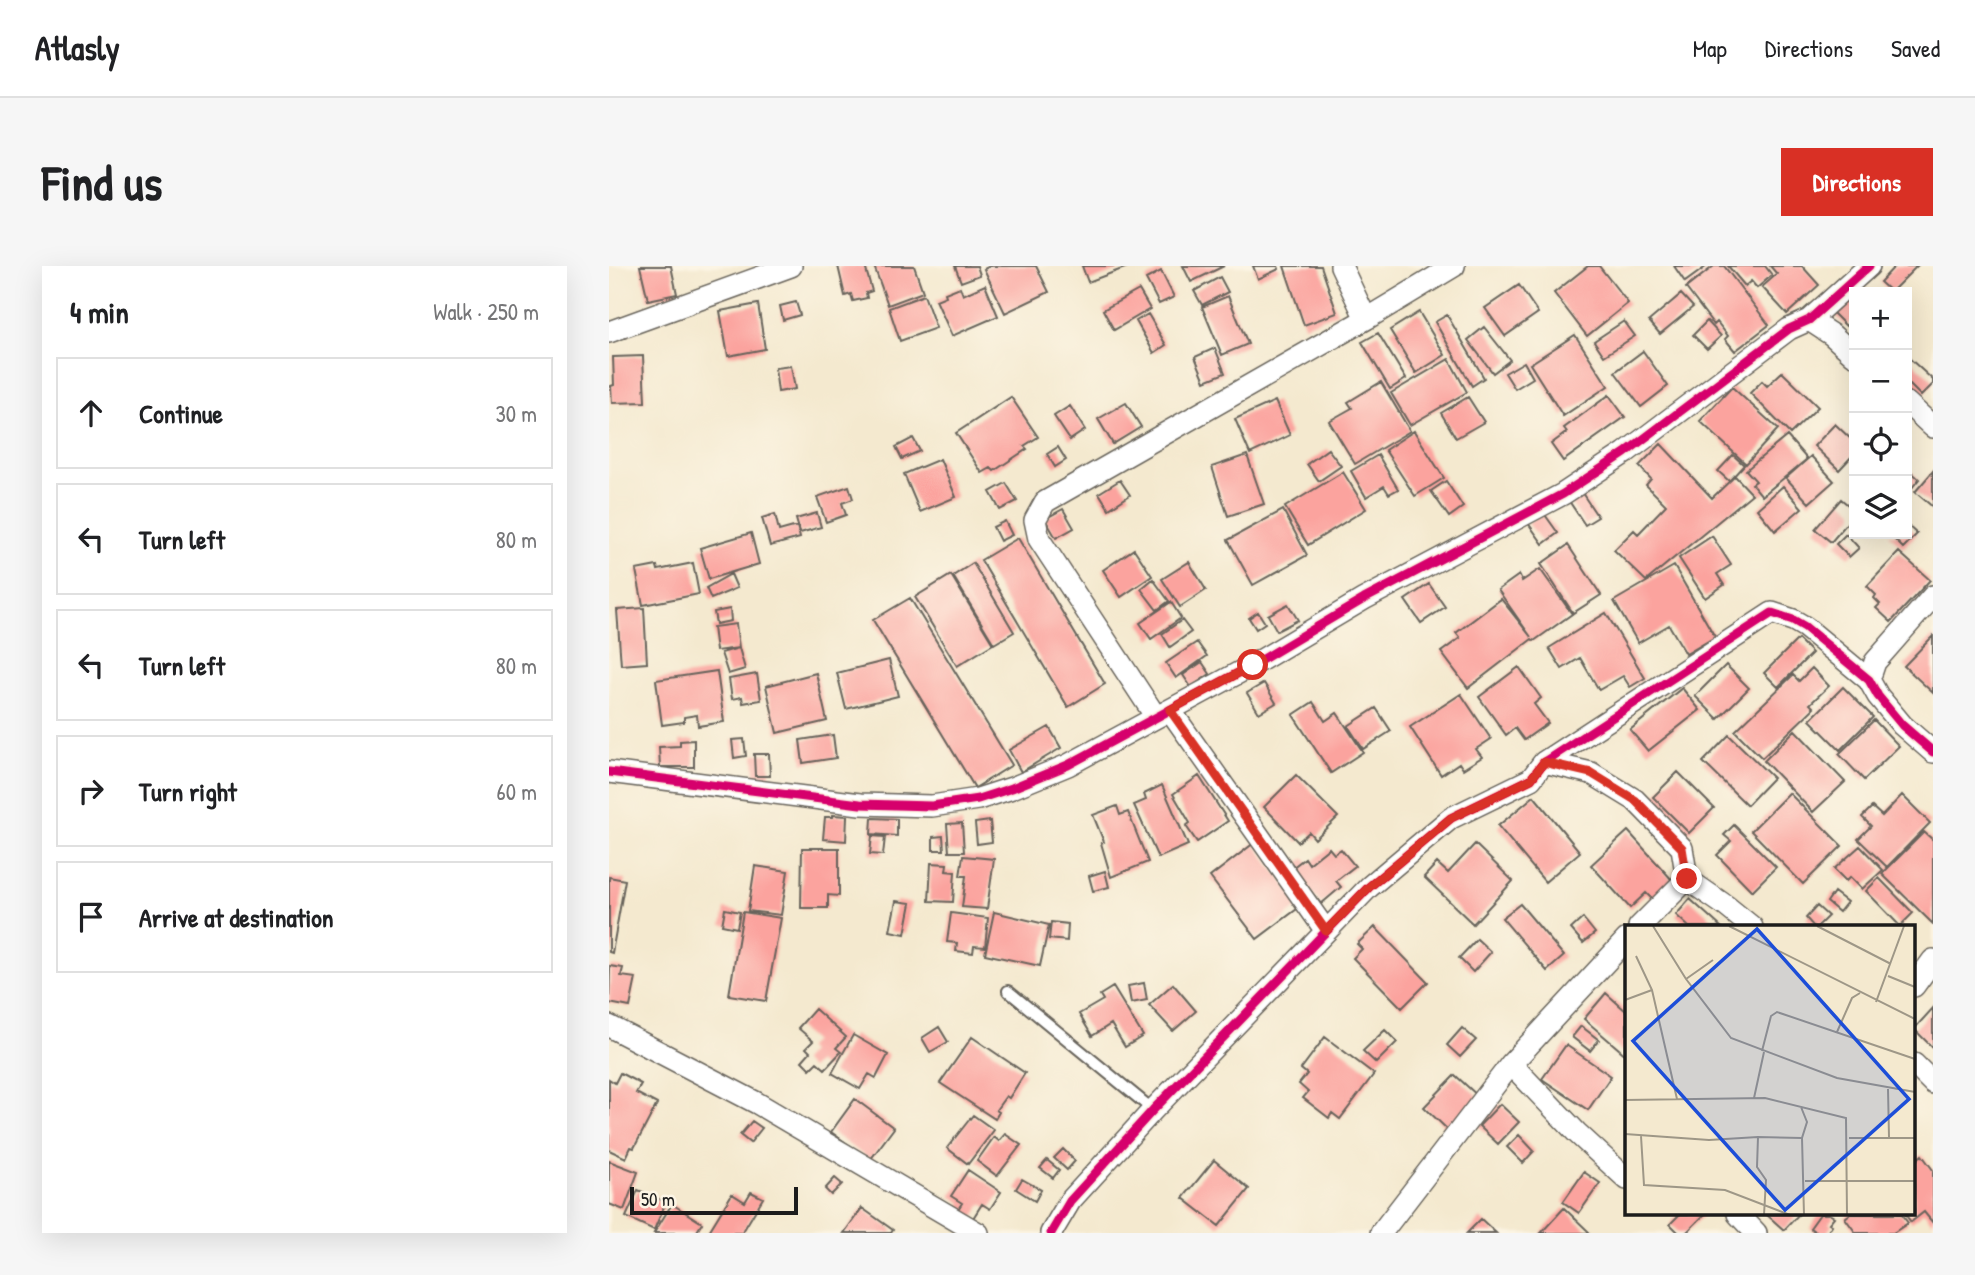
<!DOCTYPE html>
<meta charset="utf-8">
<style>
body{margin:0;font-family:"Patrick Hand",sans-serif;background:#f6f6f6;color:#202124}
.controls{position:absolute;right:21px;top:21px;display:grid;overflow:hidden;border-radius:0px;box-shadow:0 7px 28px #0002}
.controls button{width:63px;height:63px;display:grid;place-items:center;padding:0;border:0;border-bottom:2px solid #e0e0e0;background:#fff;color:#202124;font:35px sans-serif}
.scale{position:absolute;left:21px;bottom:18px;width:168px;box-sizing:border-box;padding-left:7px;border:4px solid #1c1c1c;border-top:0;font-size:19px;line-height:24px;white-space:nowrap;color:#1c1c1c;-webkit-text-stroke:5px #fcf5e5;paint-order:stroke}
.stop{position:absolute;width:21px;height:21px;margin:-16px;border:5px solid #d93025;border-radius:50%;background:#fff}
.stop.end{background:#d93025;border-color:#fff;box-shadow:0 2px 7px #0008}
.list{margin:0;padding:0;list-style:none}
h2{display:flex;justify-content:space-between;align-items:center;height:91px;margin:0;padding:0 28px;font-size:30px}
h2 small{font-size:23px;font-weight:400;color:#757577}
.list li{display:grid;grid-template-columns:46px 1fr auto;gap:21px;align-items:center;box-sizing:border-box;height:112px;margin:0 14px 14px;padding:0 14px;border:2px solid #e0e0e0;border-radius:0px}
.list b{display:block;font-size:26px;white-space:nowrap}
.list em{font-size:23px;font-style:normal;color:#757577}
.icon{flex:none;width:38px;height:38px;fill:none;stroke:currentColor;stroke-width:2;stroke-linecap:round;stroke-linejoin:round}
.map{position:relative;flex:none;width:1324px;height:967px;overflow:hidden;border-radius:0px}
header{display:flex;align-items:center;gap:42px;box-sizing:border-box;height:98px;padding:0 35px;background:#fff;border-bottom:2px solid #e0e0e0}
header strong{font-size:33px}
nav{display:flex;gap:38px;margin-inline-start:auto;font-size:24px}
.intro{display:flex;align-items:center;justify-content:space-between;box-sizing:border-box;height:168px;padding:0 42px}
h1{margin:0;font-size:49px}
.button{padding:18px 32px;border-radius:0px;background:#d93025;color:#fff;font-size:24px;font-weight:700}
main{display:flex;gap:42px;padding:0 42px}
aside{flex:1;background:#fff;border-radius:0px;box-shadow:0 7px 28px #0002}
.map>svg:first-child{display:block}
</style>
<header>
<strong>Atlasly</strong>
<nav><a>Map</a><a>Directions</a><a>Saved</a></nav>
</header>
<div class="intro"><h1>Find us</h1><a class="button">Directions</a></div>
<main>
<aside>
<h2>4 min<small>Walk · 250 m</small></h2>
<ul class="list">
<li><svg class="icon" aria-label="ahead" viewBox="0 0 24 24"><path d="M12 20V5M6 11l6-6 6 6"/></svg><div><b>Continue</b></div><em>30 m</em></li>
<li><svg class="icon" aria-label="left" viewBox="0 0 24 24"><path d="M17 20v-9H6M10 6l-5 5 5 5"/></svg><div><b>Turn left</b></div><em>80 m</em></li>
<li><svg class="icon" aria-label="left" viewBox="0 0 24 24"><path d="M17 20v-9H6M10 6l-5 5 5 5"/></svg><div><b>Turn left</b></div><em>80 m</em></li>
<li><svg class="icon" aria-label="right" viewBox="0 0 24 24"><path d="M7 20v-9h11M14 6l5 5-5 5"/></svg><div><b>Turn right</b></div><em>60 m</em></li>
<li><svg class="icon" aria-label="arrive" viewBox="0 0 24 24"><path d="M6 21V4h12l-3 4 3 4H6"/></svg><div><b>Arrive at destination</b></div></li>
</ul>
</aside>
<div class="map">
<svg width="1324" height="967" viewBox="0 0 1324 967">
<rect width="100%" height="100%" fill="#fcf5e5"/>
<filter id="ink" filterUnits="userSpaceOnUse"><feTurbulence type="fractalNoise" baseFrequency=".0143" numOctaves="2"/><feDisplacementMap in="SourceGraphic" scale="14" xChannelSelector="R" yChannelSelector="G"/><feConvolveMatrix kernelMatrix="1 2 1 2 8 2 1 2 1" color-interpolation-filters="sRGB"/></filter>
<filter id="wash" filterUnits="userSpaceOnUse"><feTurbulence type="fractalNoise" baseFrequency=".00686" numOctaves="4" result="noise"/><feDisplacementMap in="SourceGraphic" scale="28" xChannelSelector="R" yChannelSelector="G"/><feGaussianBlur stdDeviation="1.57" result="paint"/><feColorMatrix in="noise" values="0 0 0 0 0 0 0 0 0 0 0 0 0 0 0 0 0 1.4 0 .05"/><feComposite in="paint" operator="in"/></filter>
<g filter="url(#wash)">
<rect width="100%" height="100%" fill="#f4e9cf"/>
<g id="blocks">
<path fill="#fba39e" d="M31 0H62L68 28 39 34Z
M229 0H256L263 25 257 27 258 32 244 35 242 28 236 30Z
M265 0H305L314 26 279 39Z
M346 0H368L371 9 352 16Z
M381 0H427L440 26 396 47 375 3Z
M473 0H521L479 16Z
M574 0H615L582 16Z
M644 0H669L670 3 649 13Z
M675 0H712L728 47 695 59Z
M979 0H990L1019 37 978 70 945 27Z
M1065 0H1098L1076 16Z
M1105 0H1115L1160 59 1126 85 1116 73 1119 70 1108 56 1105 59 1077 22Z
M1119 0H1156L1163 9 1148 22 1142 15 1136 20Z
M1161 0H1193L1210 19 1178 48 1153 21 1168 8Z
M1286 0H1308L1282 26 1271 16Z
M552 5 565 31 550 38 537 13Z
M611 11 619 26 593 39 585 25Z
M376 19 389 50 343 70 327 34 337 30 336 27 351 21 354 29Z
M910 19 929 47 896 70 876 42Z
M530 24 541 43 505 64 494 44Z
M1235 25 1245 35V52L1237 60 1219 42Z
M1072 28 1084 41 1051 68 1040 55Z
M315 29 327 62 291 75 280 42Z
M619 30 639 78 613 89 593 41Z
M187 36 191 49 174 54 171 40Z
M149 38 156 83 119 90 111 45Z
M810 46 836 89 807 107 781 64Z
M539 48 557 79 545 87 527 55Z
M838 49 875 112 863 120 826 56Z
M1015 55 1026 70 995 90 985 75Z
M1098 55 1112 70 1098 83 1084 69Z
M875 61 901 94 884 107 859 74Z
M769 67 797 113 781 123 753 76Z
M966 69 999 120 954 150 921 98Z
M606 82 616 107 596 115 586 91Z
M1034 85 1059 120 1032 141 1006 106Z
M34 90 36 136 3 137 2 120 5 119 4 91Z
M840 93 858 126 801 159 782 127Z
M1301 93 1324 114V118L1312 130 1298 116V97Z
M915 96 924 112 906 123 896 107Z
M182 100 186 123 169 126 166 102Z
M1173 106 1209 141 1181 168 1141 127 1153 115 1158 120Z
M772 116 801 165 746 198 720 155 743 142 739 136Z
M1123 121 1169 163 1137 198 1091 155Z
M1000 129 1016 151 954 195 942 178 958 166 955 162Z
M402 131 429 171 415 180 418 183 385 205 382 202 373 207 347 167Z
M859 131 875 156 847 172 832 147Z
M666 135 681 169 641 188 626 153Z
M517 137 532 161 504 178 489 153Z
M461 140 476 164 461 174 445 150Z
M1226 158 1245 176V188L1230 204 1205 180Z
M805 165 835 212 806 230 776 184Z
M1178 170 1198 193 1153 230 1143 218 1147 215 1137 204Z
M304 172 311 185 293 193 287 181Z
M1052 178 1103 232 1126 210 1143 228 1037 315 1005 284 1025 264 1029 268 1057 239 1037 219 1042 213 1030 200Z
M449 181 457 194 446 201 438 188Z
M719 183 732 200 710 215 698 198Z
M638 189 655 238 619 250 603 201Z
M769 189 789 223 780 228 775 220 757 231 742 205Z
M1124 189 1135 199 1120 215 1109 205Z
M1202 190 1225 215 1200 237 1177 212Z
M331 193 347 231 311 246 295 208Z
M1298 202 1310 213 1298 228Z
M1324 205V241L1306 226Z
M734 206 757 243 699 279 676 241Z
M511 214 521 229 500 243 490 227Z
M837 215 854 241 840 251 822 225Z
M397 217 408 235 391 244 381 226Z
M240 220 244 233 233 237 237 249 217 256 208 231Z
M1174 220 1193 242 1166 265 1148 243Z
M973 227 989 251 976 259 960 235Z
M1232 233 1245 244V249L1222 276 1206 263Z
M454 243 465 262 447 272 436 253Z
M674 244 698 289 644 319 619 274Z
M934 246 949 267 934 278 919 257Z
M208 247 212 261 191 267 187 253Z
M166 248 170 265 188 260 191 272 161 280 153 252Z
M396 255 403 269 391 275 384 261Z
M1298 259 1308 268 1294 282 1280 268H1298Z
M142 267 150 298 100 313 91 282Z
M1237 268 1250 282 1240 291 1227 278Z
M1103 270 1122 299 1108 308 1115 319 1096 332 1070 292Z
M409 272 496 418 459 441 372 294Z
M959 279 992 329 964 347 932 298Z
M525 283 543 310 512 331 494 304Z
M1290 286 1321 314 1282 356 1267 342 1271 338 1265 332 1267 329 1258 320Z
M580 296 597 324 571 341 553 313Z
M84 297 90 328 34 339 27 304 48 300 49 304Z
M364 297 405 366 385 378 344 310Z
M1065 300 1106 371 1077 388 1060 359 1029 377 1005 335Z
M931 303 963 348 925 375 923 373 859 422 832 386 851 372 847 367 892 333 922 371 889 324 910 309 913 315Z
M122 308 128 322 102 333 97 322Z
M342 309 384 378 348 400 306 331Z
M544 313 560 335 548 344 532 323Z
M820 318 836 341 812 357 796 334Z
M301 332 403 499 366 522 264 354Z
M562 336 572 352 542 373 531 357Z
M679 338 689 354 668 365 659 349Z
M35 342 38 397 12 399 8 344Z
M121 343 122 355 107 358 105 346Z
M649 346 656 357 647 363 640 352Z
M997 347 1036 412 1021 421 1014 410 990 424 971 392 953 403 940 382Z
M573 354 582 366 561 381 553 368Z
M127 358 130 382 107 385 104 361Z
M1324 370V427L1295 400Z
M1189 373 1203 387 1169 421 1155 407Z
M588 376 598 390 567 412 557 397Z
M130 382 136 403 119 408 112 387Z
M280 394 289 430 237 443 228 407Z
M593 396 601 408 582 421 574 409Z
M1117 399 1140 422 1109 453 1086 430Z
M910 401 932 432 925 438 939 457 915 474 906 462 897 469 870 431Z
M1203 402 1220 420 1201 438 1205 442 1153 492 1126 465 1184 409 1190 415Z
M108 405 115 456 89 460 88 449 75 451V456L53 459 47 414Z
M207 407 218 455 168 467 157 420Z
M148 408 152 434 134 437 133 431 123 433 120 413Z
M655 417 667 437 650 447 638 427Z
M1234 421 1264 451 1231 484 1201 454Z
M1073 422 1091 444 1039 485 1021 464Z
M852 428 882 473 867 483 873 491 854 503 850 497 832 509 801 461Z
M704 436 716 455 728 447 754 486 722 507 684 449Z
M767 442 782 465 754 483 739 460Z
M1265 454 1290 480 1255 514 1230 488Z
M440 461 452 482 412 506 400 484Z
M1186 464 1236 516 1204 546 1155 495Z
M224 469 227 492 194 497 191 474Z
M1120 469 1164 512 1138 539 1094 496Z
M135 473 137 490 125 492 123 474Z
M85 474V501H51L50 481 71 480V475Z
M145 488H160L161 510H146Z
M1069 506 1105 542 1080 567 1044 531Z
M687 509 729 551 706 573 700 566 689 576 655 541Z
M590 510 619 555 588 576 577 560 581 557 564 528Z
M553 519 579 579 549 592 525 539 537 534 535 528Z
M1180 527 1233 580 1194 618 1142 565Z
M1293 529 1321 557 1278 601 1249 573 1262 560 1253 551 1263 541 1273 550Z
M925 530 971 586 936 616 889 560Z
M508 540 511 549 519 546 539 596 502 611 492 577 495 576 484 549Z
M224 549 238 550 237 575 214 573 216 551H224Z
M263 552 288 553V570L262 568Z
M381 555 383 576 368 578 366 557Z
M353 557 355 586H340L338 558Z
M1125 559 1167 601 1143 625 1108 589 1122 575 1115 569Z
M1019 565 1064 615 1044 634 1037 627 1021 642 982 599Z
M1315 566 1324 574V658L1273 608Z
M263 570 276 571 274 589 261 588Z
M334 570 335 584H324V571Z
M645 577 692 640 648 673 601 611Z
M866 578 904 615 864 658 815 611 828 597 839 607Z
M1251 580 1274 604 1253 623 1241 611 1237 615 1225 603Z
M193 582H230V630L219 629V642H192Z
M720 582 725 588 732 583 746 600 727 615 732 621 712 638 683 602 696 592 700 598Z
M354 590 385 593 378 643 353 641 357 610H351Z
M322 597 338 598 337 605 346 606 344 636 320 635Z
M146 600 179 605 172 649 139 645Z
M496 605 500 621 484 625 480 610Z
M0 611 16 614 3 687 0 686Z
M1270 612 1304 647 1291 660 1257 625Z
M1225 626 1238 636 1230 646 1218 636Z
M1081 633 1112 661H1080L1067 649Z
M287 635 302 637 296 668 281 665Z
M911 638 955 690 938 705 893 652Z
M1208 640 1219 650 1208 661H1205L1197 652Z
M116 643 131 646 128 662 113 659Z
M134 646 172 652 157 735 120 729Z
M385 646 440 659 431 700 376 688Z
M342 647 379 652 376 681 365 680 364 687 347 685 348 677 338 676Z
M974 652 986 667 974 677 962 663Z
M442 656 459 658 458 675 440 673Z
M766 661 819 716 793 742 744 692 753 683 748 678Z
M868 673 882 686 864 706 850 692Z
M1 700 14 702 12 710 27 712 21 741 0 737Z
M535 717 538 734 522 737 519 720Z
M564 718 587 745 564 765 540 739Z
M504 721 534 770 516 781 502 758 483 770 470 748 494 734 491 729Z
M997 727 1018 746V790L975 753Z
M1324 742V782L1305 763Z
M206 743 237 771 227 782 232 786 216 803 208 796 201 803 193 795 201 786 197 782 204 775 189 762Z
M972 760 990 774 981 785 963 771Z
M330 761 339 776 321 786 313 772Z
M853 762 867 774 851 791 838 779Z
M776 764 788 776 767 797 754 785Z
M244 769 279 789 267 812 260 808 251 823 223 807Z
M363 771 416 807 400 832 397 830 387 844 390 846 386 853 331 817Z
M716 771 765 808 731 853 723 847 720 852 694 832 699 826 690 818 698 808 692 803Z
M957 779 1002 810 979 844 933 813Z
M11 807 32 818 27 827 48 838 25 882 22 881 17 892 0 884V813L6 817Z
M846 809 870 831 839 864 815 841Z
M246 833 285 862 261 894 222 866Z
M891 838 910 856 889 878 870 860Z
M364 849 385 864 359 898 338 882Z
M143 855 153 862 141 877 131 869Z
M396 868 412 879 388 910 368 895 385 871 390 875Z
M910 869 925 885 914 897 898 881Z
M454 883 466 895 458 904 445 892Z
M1313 889 1324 904V957L1315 946 1302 956 1296 948H1305V896Z
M438 894 450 904 444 912 431 902Z
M605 894 640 923 610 960 574 932Z
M0 895 29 906 15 944 0 938Z
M359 904 392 926 381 943 373 938 361 957 346 948 353 937 342 930Z
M975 906 991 917 970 947 954 936Z
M226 912 233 918 222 929 216 923Z
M413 913 432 924 426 935 407 923Z
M29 924 57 936 45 964 17 951Z
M142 926 154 932 133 967H99L123 928 136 936Z
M63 938 93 957 87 967H45Z
M253 942 284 964 282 967H235Z
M955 942 980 966 979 967H932Z
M1071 948H1096L1077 967H1070L1061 958Z
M1157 948H1190L1175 964Z
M1211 948H1220L1225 951 1220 957 1223 959 1218 967H1208L1201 962Z
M1241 948H1292L1299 957 1284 967H1247L1236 952Z
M872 953 887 967H858Z"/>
</g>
</g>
<g filter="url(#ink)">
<use href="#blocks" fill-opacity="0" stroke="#68645b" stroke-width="2"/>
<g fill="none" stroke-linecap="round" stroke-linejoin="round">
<g stroke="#68645b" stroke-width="14">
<path id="service" d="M399 725 544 844"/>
</g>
<g stroke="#68645b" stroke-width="24">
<path id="minor" d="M732 0 757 53
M1200 54 1223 69 1245 89
M0 66 182 0
M1298 137 1324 161
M1260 414 1266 396 1324 330
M561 444 717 665
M547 451 430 273 426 254 436 236 757 53 845 0
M935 496 982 507 1026 534 1073 582 1078 613 1117 640 1143 661
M0 506 251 538 323 540 369 533 403 522 459 499 644 399 755 333 954 228 1016 187 1180 63 1200 54 1260 0
M1030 661 1078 613
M1018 673 902 798 968 867 1018 913
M1305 720 1324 694
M0 760 148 837 369 967
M1305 798 1324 817
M1129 948 1147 967
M442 967 461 935 544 844 760 621 842 552 922 513 935 496 1163 347 1184 354 1196 361 1260 414 1269 430 1293 459 1324 486
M772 967 902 798"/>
</g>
<use href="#service" stroke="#fff" stroke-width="10"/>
<use href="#minor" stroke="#fff" stroke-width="21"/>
<g stroke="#fcf5e5" stroke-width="13">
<path id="cycleway" d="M0 506 251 538 323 540 369 533 403 522 459 499 644 399 755 333 954 228 1016 187 1180 63 1200 54 1260 0
M442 967 461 935 544 844 760 621 842 552 922 513 935 496 1163 347 1184 354 1196 361 1260 414 1269 430 1293 459 1324 486"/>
</g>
<use href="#cycleway" stroke="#d6006c" stroke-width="9"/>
</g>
</g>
<g fill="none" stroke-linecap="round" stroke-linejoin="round" filter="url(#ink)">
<path stroke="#d93025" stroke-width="9" d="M644 399 561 444 717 665 760 621 842 552 922 513 935 496 982 507 1026 534 1073 582 1078 613"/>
</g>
<g transform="translate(1016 659)">
<rect width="290" height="290" fill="#f4e9cf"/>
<path fill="none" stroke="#9e9787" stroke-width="2" d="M28 1 61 54 106 113 212 153 290 167M104 1 290 94M192 1 266 39M11 31 27 65 52 174M263 51 290 62M61 54 88 35M0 75 27 65M251 77 279 1M212 107 227 73 235 68M137 126 146 91 152 87 290 134M263 164 264 212M129 173 139 127M0 175 140 173 221 193 222 290M176 182 182 197 177 213 179 290M0 209 84 215 133 212M16 211 19 260 100 265 165 290M224 213H290M180 256H290M139 290 141 255 132 242 133 212 177 213"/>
<path fill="#1d4ed8" fill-opacity="0.15" stroke="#1d4ed8" stroke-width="3.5" d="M132 4 284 174 160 285 8 116Z"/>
<rect width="290" height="290" fill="none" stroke="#1c1c1c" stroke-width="3.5"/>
</g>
</svg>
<div class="controls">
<button>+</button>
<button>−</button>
<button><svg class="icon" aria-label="locate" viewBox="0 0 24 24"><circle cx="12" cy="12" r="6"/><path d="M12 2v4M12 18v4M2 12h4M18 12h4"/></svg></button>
<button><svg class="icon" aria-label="layers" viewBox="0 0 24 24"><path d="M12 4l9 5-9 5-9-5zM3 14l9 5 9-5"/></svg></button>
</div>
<div class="scale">50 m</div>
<div class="stop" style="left:644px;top:399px"></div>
<div class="stop end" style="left:1078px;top:613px"></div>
</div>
</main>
